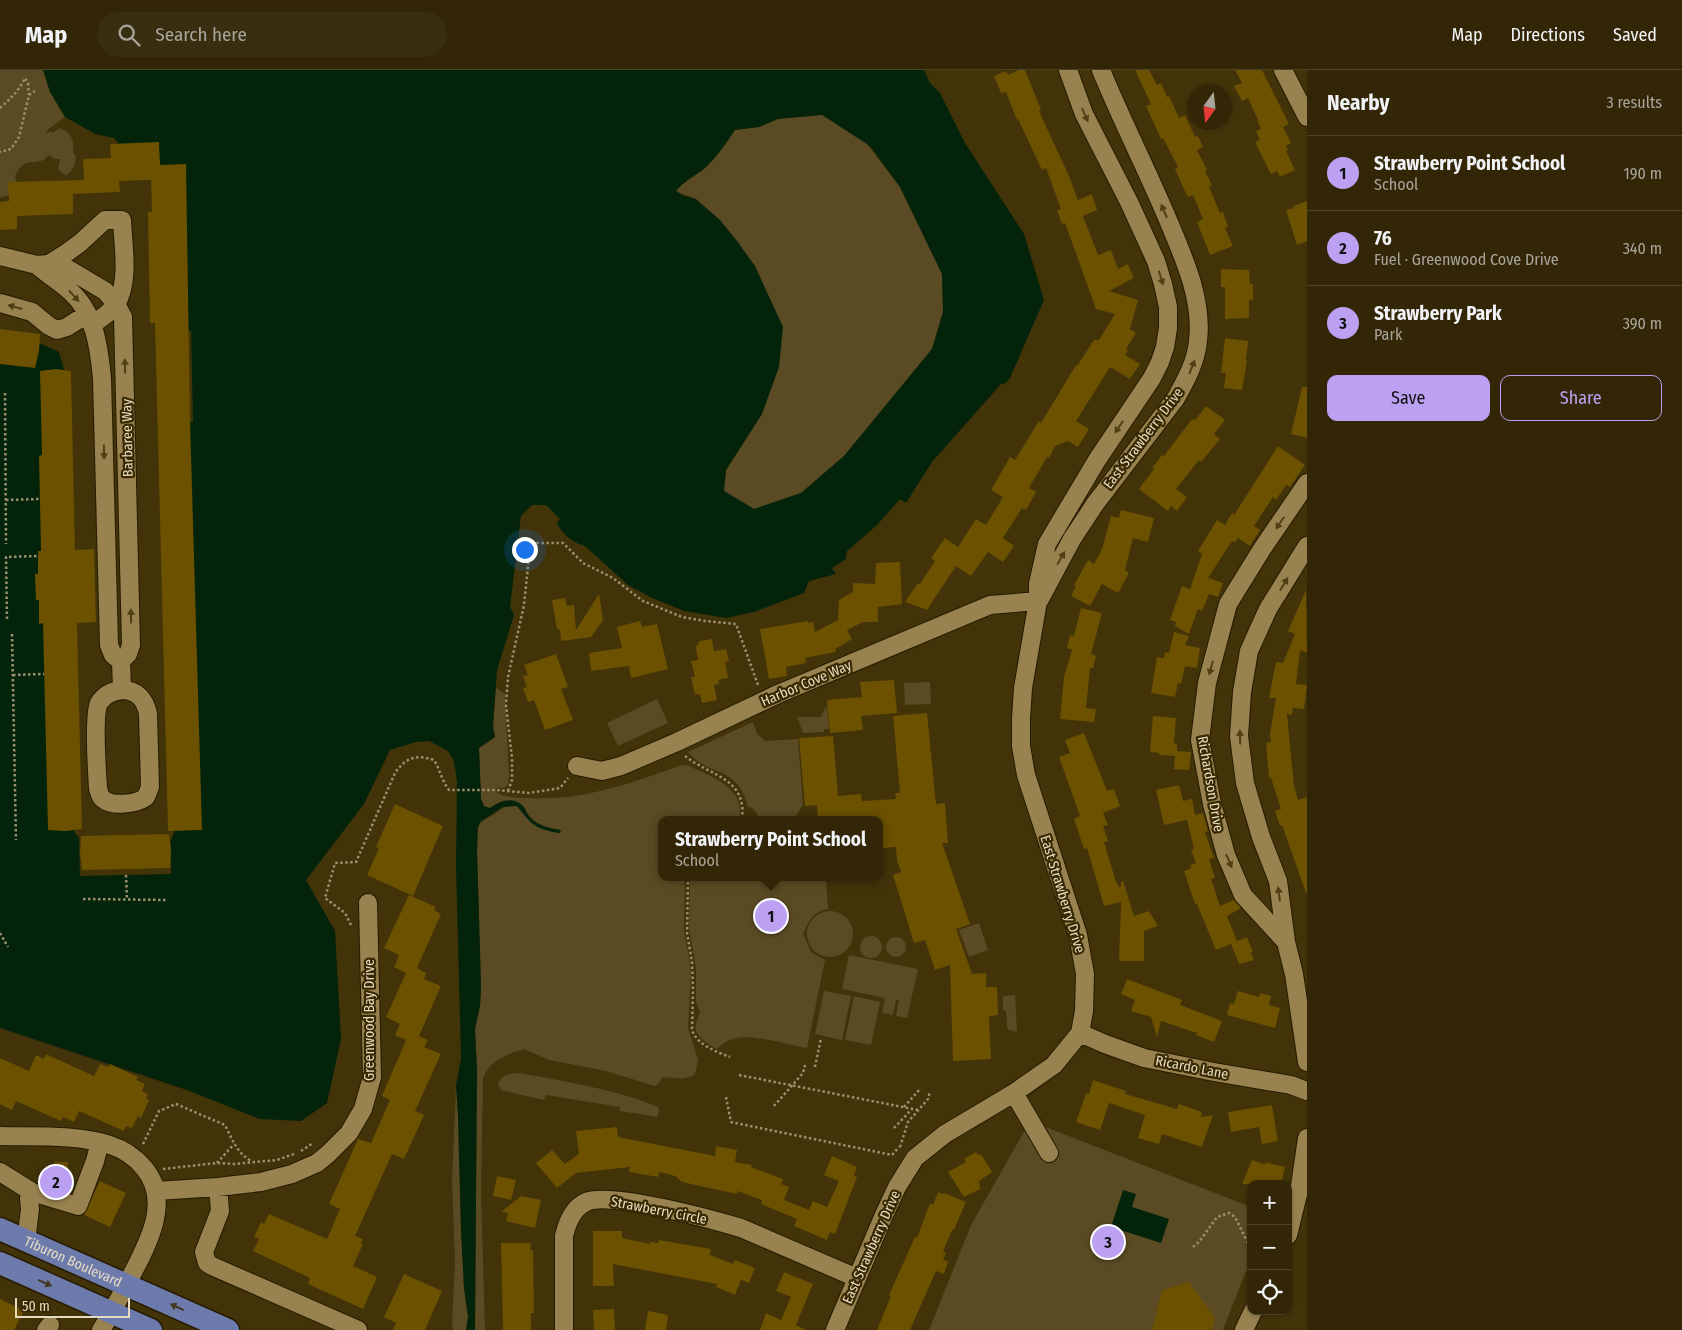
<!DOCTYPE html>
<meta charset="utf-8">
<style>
body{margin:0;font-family:"Fira Sans Condensed",sans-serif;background:#3a2e11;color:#f1f3f6}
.controls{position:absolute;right:15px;bottom:15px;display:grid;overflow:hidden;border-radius:10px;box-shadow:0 1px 4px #0004}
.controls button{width:45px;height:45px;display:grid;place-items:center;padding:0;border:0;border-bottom:1px solid #4d4328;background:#322607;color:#f1f3f6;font:25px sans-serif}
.compass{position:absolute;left:1187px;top:15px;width:45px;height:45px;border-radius:50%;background:#322607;box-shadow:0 1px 4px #0004;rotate:195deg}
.scale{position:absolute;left:15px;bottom:12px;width:115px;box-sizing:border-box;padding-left:5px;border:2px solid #e7dbc1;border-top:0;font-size:14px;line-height:18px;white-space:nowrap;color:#e7dbc1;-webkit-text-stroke:4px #382900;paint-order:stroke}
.you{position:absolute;left:524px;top:479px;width:18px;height:18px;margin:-12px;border:4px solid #fff;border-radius:50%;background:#1a73e8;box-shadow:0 0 0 8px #1a73e833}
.badge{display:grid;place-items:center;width:32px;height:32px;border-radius:50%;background:#bca0f2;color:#111;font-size:16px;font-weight:700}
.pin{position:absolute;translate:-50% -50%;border:2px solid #fff;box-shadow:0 1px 5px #0006}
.popup{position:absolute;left:658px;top:746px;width:225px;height:65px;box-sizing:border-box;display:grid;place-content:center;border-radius:10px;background:#322607;filter:drop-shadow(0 1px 4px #0005);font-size:16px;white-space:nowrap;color:#a8a59b}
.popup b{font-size:19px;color:#f1f3f6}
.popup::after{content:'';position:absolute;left:50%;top:100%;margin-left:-10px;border:10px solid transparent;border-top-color:#322607}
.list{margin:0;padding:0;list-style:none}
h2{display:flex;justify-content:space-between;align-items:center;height:65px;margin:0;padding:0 20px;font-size:21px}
h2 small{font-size:16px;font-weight:400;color:#a8a59b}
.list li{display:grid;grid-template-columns:32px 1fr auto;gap:15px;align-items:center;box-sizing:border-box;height:75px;padding:0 20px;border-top:1px solid #4d4328}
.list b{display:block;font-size:19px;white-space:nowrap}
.list p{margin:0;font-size:16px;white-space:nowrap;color:#a8a59b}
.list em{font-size:16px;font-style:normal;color:#a8a59b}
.actions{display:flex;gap:10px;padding:15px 20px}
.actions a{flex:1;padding:11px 0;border:1px solid #bca0f2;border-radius:10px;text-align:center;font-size:18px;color:#bca0f2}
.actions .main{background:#bca0f2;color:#111}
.icon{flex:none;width:28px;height:28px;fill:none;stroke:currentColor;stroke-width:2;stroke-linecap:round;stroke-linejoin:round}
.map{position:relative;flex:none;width:1307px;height:1260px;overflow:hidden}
header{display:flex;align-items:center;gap:30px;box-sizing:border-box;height:70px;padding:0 25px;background:#322607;border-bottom:1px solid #4d4328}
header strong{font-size:24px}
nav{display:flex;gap:28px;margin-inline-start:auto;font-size:18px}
.search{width:350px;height:45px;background:#3a2e11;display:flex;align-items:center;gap:12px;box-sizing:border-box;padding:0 18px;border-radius:28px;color:#a8a59b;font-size:19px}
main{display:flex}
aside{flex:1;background:#322607}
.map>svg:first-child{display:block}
</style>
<header>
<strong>Map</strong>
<div class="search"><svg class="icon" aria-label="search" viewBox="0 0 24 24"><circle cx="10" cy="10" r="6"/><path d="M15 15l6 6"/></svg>Search here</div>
<nav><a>Map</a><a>Directions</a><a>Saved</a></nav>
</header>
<main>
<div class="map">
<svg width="1307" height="1260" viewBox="0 0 1307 1260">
<rect width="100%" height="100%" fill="#423309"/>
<path fill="#5b4b24" d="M0 0H43L50 22 65 47 46 61V63L52 61 53 63 59 58C72 62 74 70 73 82L76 87C75 95 73 100 66 106L58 99 60 89H54L50 85 46 87 44 90C28 95 25 87 15 106L17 114 14 123 0 128Z
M827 22 900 117 942 204 943 242 932 279 844 386 801 423 754 439 724 421 726 400 762 344 696 129 676 121C684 111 695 106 705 98 717 87 726 73 735 60L759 57Z
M930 612 931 634 905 635 904 613Z
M496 618 505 624 509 705 508 714 504 718H496L497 723C508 728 518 728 530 728 583 731 631 713 679 696L687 695C709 706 747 717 739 750H662V807H685L684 862 690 892 691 905 688 958 698 990 695 1004C685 1011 674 1008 663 1007L659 1013 655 1016 606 1001 549 990 524 979C507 984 490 990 483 1008L481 1121 485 1260H475L477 999 475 959 480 936 481 917 477 779C478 771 476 761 479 755 482 750 487 748 492 746 502 739 503 735 517 736L538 757 559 763 560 760 545 757 536 752 531 749 525 739 515 731 490 738 484 736 481 729 479 678 495 667 493 656Z
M657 629 668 653 618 676 607 653Z
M827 636 829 659H824V662L803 663 797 647H820Z
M753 652 757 664 766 671 798 669 803 734 794 750H758C758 743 755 738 748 737 738 694 707 707 688 682Z
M690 807H826L828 839C813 841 809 851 803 864L811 882 825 890 807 978C790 975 752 964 737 968 729 969 723 974 716 979 708 974 693 966 696 954 697 950 699 946 700 942L696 932V898L689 859Z
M807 864a23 23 0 1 1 46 0a23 23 0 1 1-46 0Z
M979 853 988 880 969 887 959 860Z
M860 877a11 11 0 1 1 22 0a11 11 0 1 1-22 0Z
M886 877a10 10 0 1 1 20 0a10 10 0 1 1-20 0Z
M849 885 918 899 907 948 896 946 899 930H896L893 945 882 943 885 928 842 919Z
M824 921 851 926 842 970 815 964Z
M1015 925 1017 962 1009 960 1007 957 1006 941 1003 940V926Z
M854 926 880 932 871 975 845 970Z
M520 1003C566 1012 615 1019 658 1037L659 1041 657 1047 620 1041V1037L546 1025 544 1030 501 1020 498 1015C501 1003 510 1004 520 1003Z
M456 1016 458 1046 461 1160 464 1218 468 1247 466 1260H453L452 1255 455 1192 452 1111Z
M1030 1051 1251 1137V1188L1223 1260H929L971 1155Z"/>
<path fill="#03240a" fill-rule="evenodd" d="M43 0H924L930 13 940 23 965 73 1024 164 1044 230 1010 308 1006 313 1001 314 932 392 906 433 900 429 877 455 847 481 846 489 832 498 836 504 809 511 804 523 754 542 726 548 684 541 650 527 628 515 585 476C573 473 562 464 557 453L560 449 546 435H532L521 446 510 537 514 545 497 600 493 656 495 667 479 678 481 729 484 736 490 738C499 731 512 726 522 735 526 739 527 745 531 748 538 756 550 758 560 760L561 762 559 763C535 759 531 754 517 736L503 737 480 752 478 758 477 779 481 917 480 936 475 959 477 999 475 1260H466L468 1247 464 1218 461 1160 458 1046 456 1016 461 988 456 796 457 712 454 691 448 681 429 671 416 672 390 680 364 734 306 810 335 861 341 969 327 1033 301 1051 260 1049 187 1020 0 958V276L42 274 59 282 64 300 71 383 76 652 74 762 87 776H169L174 762 180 648 153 105 123 79 114 68 95 64 65 47 50 22ZM822 45 870 76 900 117 942 204 943 242 932 279 844 386 801 423 754 439 724 421 726 400 762 344 779 297 783 257 755 196 737 171 720 150 696 129 682 125 676 121C684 111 695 106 705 98 717 87 726 73 735 60L759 57 778 49Z
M1123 1120 1136 1124 1132 1137 1169 1149 1161 1173 1111 1157Z"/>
<path fill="#423309" d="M191 261 193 352H173L177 262Z
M79 767 87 776H169L171 773V804L80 806Z"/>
<path fill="#6b5100" d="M1019 0H1025L1041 40 1039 41 1069 106 1078 130 1092 124 1097 140 1083 146 1098 185 1111 180 1118 199 1128 194 1134 208 1109 221 1138 230 1130 259 1136 263 1126 279 1128 280 1125 285 1140 294 1130 309 1110 297 1076 351 1089 359 1078 377 1068 371 1055 376 1049 388 1047 387 1029 418 1036 422 1026 440 1022 438 1003 468 1014 476 1003 492 988 482 971 506 956 496 930 535 928 540 905 532 918 513 920 514 935 491 931 488 945 468 958 477 976 449 986 455 1003 427 991 420 1010 387 1015 390 1039 351 1041 353 1076 295 1077 296 1094 270H1099L1115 244 1096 239 1065 153 1062 154 1057 140 1061 139 1046 98 1042 100 1018 49 1017 50 1006 22 1001 23 994 6 1006 1 1008 5Z
M1135 0H1149L1157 15 1161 13 1167 27 1169 26 1179 48 1185 45 1195 67 1198 66 1203 77 1197 80 1207 100 1205 101 1212 115 1209 117 1220 143 1223 142 1228 157 1225 158 1233 176 1210 185 1197 152 1203 149 1193 125 1188 127 1182 115 1175 99 1178 97 1163 68 1161 69 1146 36 1151 34Z
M1235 0H1262L1289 54 1283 57 1291 73 1286 76 1288 80 1286 81 1295 100 1280 107 1277 101 1271 104 1255 72 1260 70 1256 61 1261 59 1257 50H1258L1248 28 1242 31 1234 16 1242 13Z
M159 72 160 95 186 94 190 350 202 760 168 761 155 253H150L148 142H152L151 110 119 111 120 122 73 124V144L17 146V159L0 160V132L9 131 8 112 84 110 83 89 111 88 110 74Z
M1307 131V171L1297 175 1286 140 1294 138 1293 136Z
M1221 199 1249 200 1250 214H1253V230H1249V248L1225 249V217H1221Z
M0 259 40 264 39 281 35 298 0 294Z
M1225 268 1248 271 1246 290 1247 291 1242 320 1224 318 1226 303H1221Z
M56 299 71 301 75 480 94 479 96 552 77 553 82 759 65 761 48 760 43 553 39 554V530H36L35 504H38V481H41L39 386 42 385 40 301Z
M1302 317H1307V368L1291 364Z
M1206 336 1225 350 1214 364 1220 369 1201 392 1199 390 1176 419 1187 427 1177 441 1171 436 1168 441 1139 419 1154 399 1152 398 1162 385 1164 386 1192 349 1195 350Z
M1278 376 1305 395 1290 417 1286 415 1276 430 1273 427 1254 456 1260 460 1250 476 1238 468 1235 473 1232 471 1208 508 1223 513 1218 527 1209 524 1202 541 1198 539 1189 564 1175 556 1176 552 1170 550 1182 516 1190 519 1202 484 1198 481 1217 450 1225 455 1232 443 1234 445Z
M1121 440 1154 448 1148 472 1133 468 1125 500 1129 503 1118 523 1102 514 1090 536 1071 526 1076 516 1074 515 1088 490 1094 494 1102 479 1111 446 1119 448Z
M900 492 902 534 878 537V552H863L847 560 852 569 835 579 836 582 805 588 806 593 786 597 787 606 769 609 760 559 808 551V553L813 552 815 562 838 550 839 530 853 522V513L875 514 876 493Z
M1306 520 1307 583 1300 580 1296 614 1307 615 1304 639 1293 638 1292 645 1287 644 1294 716 1298 730 1307 727V823H1306L1282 755 1280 756 1275 741 1281 739 1271 708H1269L1266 673 1271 672 1270 664 1276 628H1269L1276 592 1283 593 1295 564 1288 561Z
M599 524 603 550 591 567 561 571 560 560 557 559 552 530 565 528 567 536 574 535 576 560Z
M1081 538 1102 543 1091 584 1096 586 1093 598H1090L1086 638 1096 639 1094 652 1060 649 1064 607 1072 580 1067 578 1070 565 1074 566Z
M640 551 642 557 657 554 668 599 631 608 629 596 591 601 589 583 622 578 617 557Z
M1174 562 1189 566 1185 575 1200 578 1197 598 1185 596 1181 614 1178 613 1175 627 1151 623 1157 587 1164 588 1165 582 1169 583Z
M712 569 714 581 726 579 729 591 725 592 728 608 718 610 719 614 714 615 717 630 702 633 700 624 695 625 691 607H695L691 591 698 590 696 577 700 571Z
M556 584 568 617 561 619 573 650 545 660 534 630 528 632 523 618 527 617 523 606 528 605 524 595Z
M894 610 897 643 861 646 863 660 830 663 827 630 862 627 860 612Z
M927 643 936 734 945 733 948 773H942L970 854 956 859 972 904 986 903V917H997L998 945 989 946 991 989 953 991 950 895 935 900 925 870 914 873 893 805 901 802 897 790 896 777 883 778 881 750H818L817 735 805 736 799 668 833 666 838 726 861 724 862 731 896 729 895 723H900L893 646Z
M1153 646 1176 648 1174 673 1177 674V681L1191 682 1189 700 1174 699 1175 686 1159 685V683L1150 682Z
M1084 663 1107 721 1114 719 1120 736 1103 743 1108 755 1103 756 1108 771 1104 772 1116 812 1119 817H1121V812L1123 811 1134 846 1149 841 1158 856 1144 861V891H1119L1121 832 1104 836 1087 778 1084 779 1074 749 1080 746 1059 687 1070 683 1065 670Z
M1179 715 1183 731 1192 729 1195 745 1203 743 1208 761 1205 762 1214 788 1209 789 1215 808 1211 809 1220 836 1234 830 1241 838 1227 846 1237 871 1247 867 1253 882 1251 883 1254 890 1239 894 1231 874 1216 880 1197 834H1195L1184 801 1191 798 1190 795 1196 793 1191 780 1194 779 1187 750 1164 755 1156 720Z
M395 734 443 756 413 826 367 805 379 778 376 777Z
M169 764 171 781 170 798 82 800 80 783 81 766Z
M409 825 436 837 434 840 441 844 417 898 426 903 424 909 441 916 419 966 428 970 424 977 441 984 415 1041 424 1045 404 1089 392 1084 355 1166 363 1169 361 1173 363 1174 353 1196 377 1207 363 1239 308 1214 310 1208 253 1181 259 1169 254 1167 261 1152 264 1154 269 1144 327 1169 340 1139 329 1134 358 1069 371 1073 390 1030 382 1026 406 970 395 965 400 954 386 947 406 903 394 897 399 885 384 878Z
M1127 909 1182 930 1180 935 1222 951 1214 972 1196 965 1197 963 1161 951 1157 967 1151 947 1131 941 1135 930 1121 924Z
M1238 921 1259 927 1260 923 1271 926 1269 935 1280 938 1275 958 1227 945 1230 933 1234 934Z
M46 984 94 1006 100 994 108 997 110 994 138 1007 136 1010 145 1014 142 1021 148 1024 146 1029 149 1030 141 1048 138 1046 132 1058 126 1056 124 1061 79 1041 74 1052 63 1047 61 1051 16 1031 12 1040 0 1034V988L29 1001 36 985 44 989Z
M1093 1010 1126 1021 1125 1024 1177 1039 1179 1034 1202 1042 1201 1047 1213 1045 1202 1077 1162 1064 1159 1074 1138 1068 1145 1045 1109 1033 1100 1060 1076 1052 1086 1023 1089 1024Z
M1272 1035 1278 1071 1262 1074 1259 1057 1231 1062 1228 1042Z
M617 1057 618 1067 715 1086 716 1076 737 1080 735 1092 752 1095 751 1097 783 1109 781 1114 789 1117 784 1130 809 1140 813 1131 827 1137 839 1111 824 1105 832 1086 857 1097 854 1105 857 1107 835 1164 830 1162 827 1170 794 1156 797 1149 761 1134 762 1130 737 1121V1124L682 1112 675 1106 659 1102 658 1107 629 1102 630 1097 576 1103 557 1118 536 1093 552 1080 565 1094 579 1084 576 1061Z
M976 1082 978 1085 981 1084 992 1102 979 1111 980 1119 964 1127 948 1102 966 1092 964 1089Z
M1252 1090 1266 1095 1265 1092 1285 1097 1281 1114 1264 1110 1262 1114H1242Z
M54 1092H68L67 1122 53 1117Z
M497 1106 516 1110 511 1130 493 1126Z
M100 1111 126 1123 110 1157 84 1145Z
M938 1122 943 1124 944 1123 966 1132 954 1160H952L943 1181 946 1183 943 1189 948 1192 944 1204 936 1201 910 1260H877L891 1226 889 1225 915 1167 917 1168 930 1133 933 1135Z
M521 1126 541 1130 535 1158 506 1151 508 1143 501 1142Z
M593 1161H622V1168L650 1174V1172L658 1173 659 1170 711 1179 710 1185 733 1194 735 1190 755 1198 749 1213 741 1210 735 1225 716 1217 717 1214 613 1194 614 1216H593Z
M501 1173H531L530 1180H533L534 1243H531V1260H503Z
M784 1202 813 1214 796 1255 806 1260H760L766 1243 781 1250 791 1227 776 1221Z
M404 1204 442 1221 425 1260H393L396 1253 384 1247Z
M1189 1212 1215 1248 1212 1260H1152L1162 1220Z
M0 1229 24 1241 14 1260H0Z
M614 1239 615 1260H594L593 1240Z
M648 1241 668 1245 666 1260H645Z"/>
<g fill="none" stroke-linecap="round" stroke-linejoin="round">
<g stroke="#261b01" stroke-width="20">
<path id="minor" d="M1283 0 1307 47
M0 186 37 195 49 194 68 199 105 221 116 234 123 247 131 575 128 584 121 591 122 620
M49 194 65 184 80 173 105 150H122C123 174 130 213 116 234 110 243 101 249 92 254
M37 195C48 205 60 212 71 222 95 244 99 277 102 308L109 575 113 585 121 591
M0 233 32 242 49 256 57 260 67 257 87 244
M1307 476 1268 539 1249 581 1242 622 1239 666 1245 713 1261 767 1278 811 1286 872 1294 904 1307 992
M1040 529 1072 469 1095 434 1176 328C1186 310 1196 292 1198 271 1203 230 1184 188 1168 150 1147 100 1122 51 1101 0
M122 620C137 620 145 629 148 644L150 717 146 727C137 734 112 737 103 729 100 727 99 722 98 718 97 702 93 645 99 633 104 625 112 621 122 620Z
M577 696 602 701 621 696 677 672 778 624 990 535 1038 531
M1286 872 1243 825 1226 785 1212 734 1200 670 1207 613 1228 534 1262 479 1307 413
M1080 963 1105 974 1144 988 1214 1002 1291 1015 1307 1021
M1014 1023 1049 1083
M0 1066C34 1067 77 1064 110 1075 123 1079 135 1087 144 1098 173 1132 146 1177 129 1210 120 1227 111 1244 101 1260
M0 1102 32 1122 78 1136 95 1091 100 1072
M218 1117 220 1141 204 1182 207 1193 212 1196 358 1260
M156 1121 218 1117 261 1112 292 1104 317 1093 328 1084 349 1063 363 1039 372 1007 368 833
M1288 1165 1300 1116 1307 1068
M26 1172 30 1139 29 1128 32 1122
M46 1260 50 1255
M564 1260V1166C567 1153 573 1138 586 1132 609 1121 714 1150 741 1158L857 1208
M835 1260 884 1145 897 1117 915 1088 945 1064 1014 1023 1054 995 1080 963 1084 941 1085 904 1078 865 1026 705 1021 676V649L1023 618 1038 531V514L1047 474 1097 390 1152 308 1160 292 1165 277 1168 258V237L1163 214 1156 191 1129 132 1084 44 1068 0
M1244 1260 1253 1241"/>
</g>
<g stroke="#261b01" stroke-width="25">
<g id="major">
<path id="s1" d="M0 1159 228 1260"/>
<path d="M0 1193 151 1260"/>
</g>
</g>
<path stroke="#9c8f6d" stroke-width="2.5" stroke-dasharray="2.5 2.5" stroke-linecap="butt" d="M29 25 35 21
M0 38C10 29 19 21 25 8L28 13 29 25 19 67 11 79 0 82
M5 323 6 474
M6 430 40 429
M7 549 6 487 38 486
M12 564 16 770
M13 605 44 604
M685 686C711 707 747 707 742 750
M508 721 512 710V688L506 635 508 607 524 535 530 477 535 473H563L583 493 613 508 643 531 682 547 705 551 736 554 758 615
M126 805 127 830
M688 807 687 863 692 892 693 919 692 960C697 975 717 982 730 987
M83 829 168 830
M351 855 345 843 325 828 335 793 356 792 395 703C405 688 416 684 434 690 440 700 442 711 449 720H497L529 723 560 718 568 708
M0 863 8 877
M815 997 821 968
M739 1005 918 1040
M726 1027 731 1052 892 1085 899 1077
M774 1036 803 1003 805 995
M904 1037 920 1019
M894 1058 912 1039
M143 1074 159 1041 176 1034 225 1055C232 1069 237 1083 251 1091
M900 1077 908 1052 928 1029 930 1021
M301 1081 313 1073
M217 1093 234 1074
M163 1099 217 1093 234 1094 277 1090 294 1084
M1193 1177 1199 1172 1217 1147 1229 1143 1235 1147 1251 1179"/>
<use href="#minor" stroke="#98824f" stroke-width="18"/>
<use href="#major" stroke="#6d7bac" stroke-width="22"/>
</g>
<defs><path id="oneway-solid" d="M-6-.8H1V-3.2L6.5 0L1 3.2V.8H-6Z" transform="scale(1.25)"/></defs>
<g fill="#503f14">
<use href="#oneway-solid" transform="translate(1085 45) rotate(66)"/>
<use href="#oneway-solid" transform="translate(1164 141) rotate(-113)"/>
<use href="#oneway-solid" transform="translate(1161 208) rotate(73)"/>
<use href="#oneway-solid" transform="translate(74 226) rotate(47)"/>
<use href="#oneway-solid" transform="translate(15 237) rotate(-164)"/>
<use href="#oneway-solid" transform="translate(125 296) rotate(-91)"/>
<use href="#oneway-solid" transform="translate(1192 297) rotate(-68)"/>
<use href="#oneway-solid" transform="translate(1119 357) rotate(124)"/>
<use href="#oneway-solid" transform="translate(104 382) rotate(89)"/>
<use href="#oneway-solid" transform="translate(1280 453) rotate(124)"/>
<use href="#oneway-solid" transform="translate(1061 488) rotate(-60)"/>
<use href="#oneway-solid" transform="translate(1284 514) rotate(-59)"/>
<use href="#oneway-solid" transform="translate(131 546) rotate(-91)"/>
<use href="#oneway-solid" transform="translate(1211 598) rotate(105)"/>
<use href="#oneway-solid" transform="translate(1240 667) rotate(-92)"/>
<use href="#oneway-solid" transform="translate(1229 791) rotate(67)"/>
<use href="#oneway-solid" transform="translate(1279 824) rotate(-97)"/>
</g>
<g fill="#433922">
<use href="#oneway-solid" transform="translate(45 1213) rotate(24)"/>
<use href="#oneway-solid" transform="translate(177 1237) rotate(-156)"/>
</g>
<g text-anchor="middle" stroke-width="4.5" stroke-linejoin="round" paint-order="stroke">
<g font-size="14" fill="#e7dbc1" stroke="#382900">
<text transform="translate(127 368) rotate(-91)" y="5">Barbaree Way</text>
<text transform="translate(1143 368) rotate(-53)" y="5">East Strawberry Drive</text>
<text transform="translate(806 613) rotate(-23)" y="5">Harbor Cove Way</text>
<text transform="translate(1211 714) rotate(80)" y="5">Richardson Drive</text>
<text transform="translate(1063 824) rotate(73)" y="5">East Strawberry Drive</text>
<text transform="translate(369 950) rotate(-90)" y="5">Greenwood Bay Drive</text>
<text transform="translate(1192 997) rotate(11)" y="5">Ricardo Lane</text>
<text transform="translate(659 1140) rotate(11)" y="5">Strawberry Circle</text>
<text transform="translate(871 1177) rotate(-66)" y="5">East Strawberry Drive</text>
<text dy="5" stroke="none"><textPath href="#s1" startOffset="80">Tiburon Boulevard</textPath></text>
</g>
</g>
</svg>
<div class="controls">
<button>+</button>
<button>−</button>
<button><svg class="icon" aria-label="locate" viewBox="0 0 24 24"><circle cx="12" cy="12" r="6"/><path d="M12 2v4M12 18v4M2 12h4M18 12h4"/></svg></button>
</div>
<svg class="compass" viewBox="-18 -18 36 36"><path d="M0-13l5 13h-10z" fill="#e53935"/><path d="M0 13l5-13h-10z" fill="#a8a59b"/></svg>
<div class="scale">50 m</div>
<div class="you"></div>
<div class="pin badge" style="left:771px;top:846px">1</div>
<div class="popup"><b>Strawberry Point School</b>School</div>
<div class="pin badge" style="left:56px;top:1112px">2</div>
<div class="pin badge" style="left:1108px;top:1172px">3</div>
</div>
<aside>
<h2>Nearby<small>3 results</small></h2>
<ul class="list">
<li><span class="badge">1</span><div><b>Strawberry Point School</b><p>School</p></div><em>190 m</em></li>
<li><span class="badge">2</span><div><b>76</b><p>Fuel · Greenwood Cove Drive</p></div><em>340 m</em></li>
<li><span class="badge">3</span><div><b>Strawberry Park</b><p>Park</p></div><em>390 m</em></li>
</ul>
<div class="actions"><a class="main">Save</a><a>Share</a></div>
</aside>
</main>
